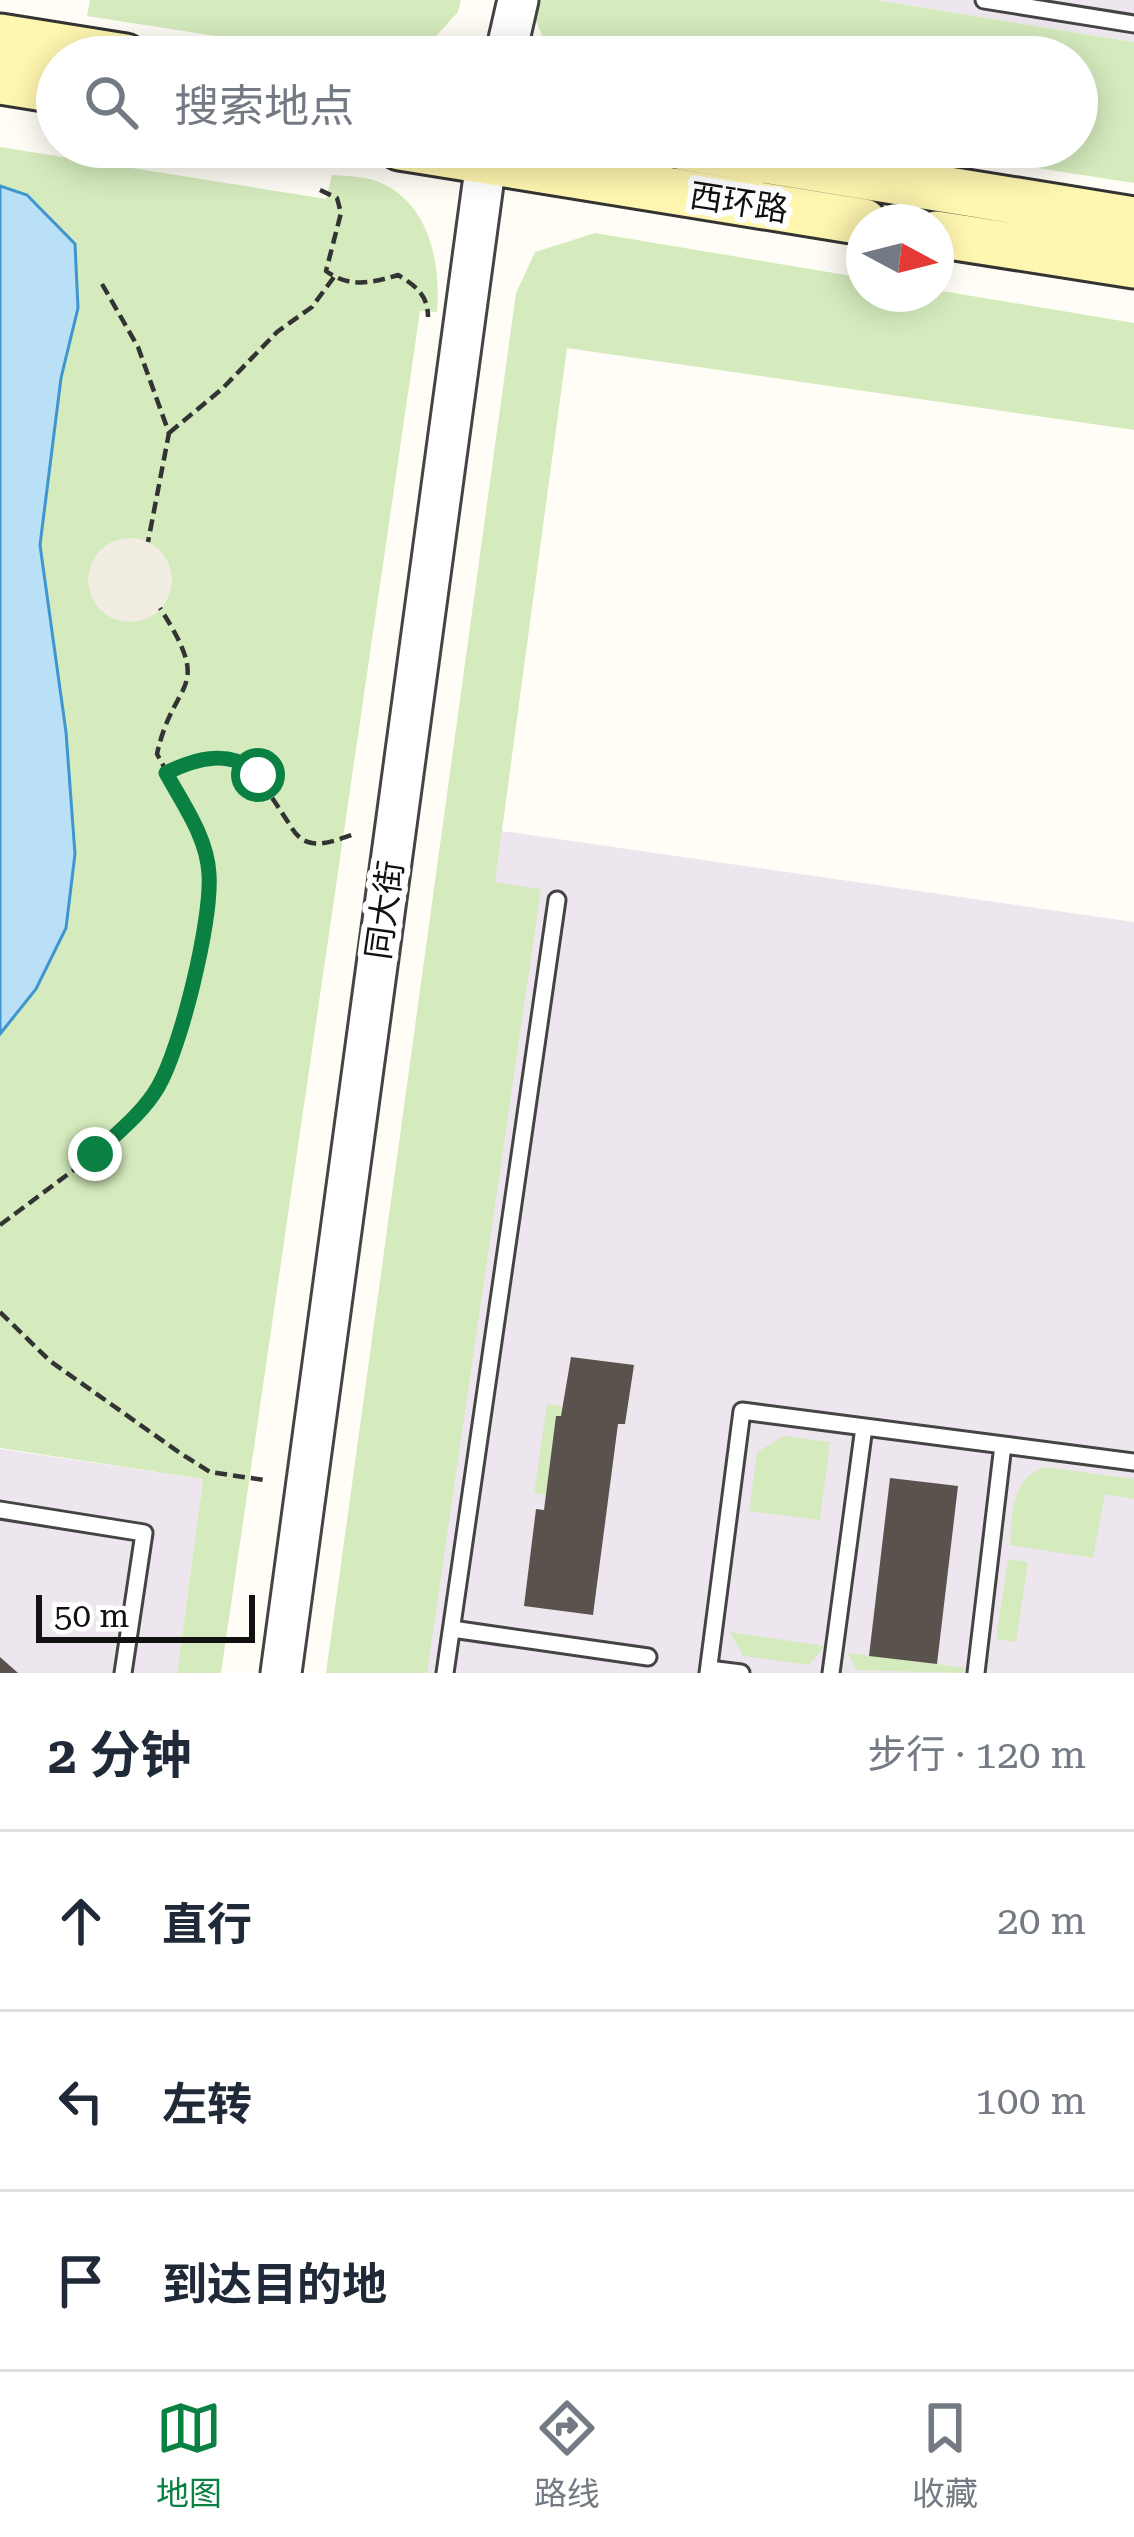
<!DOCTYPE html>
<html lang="zh">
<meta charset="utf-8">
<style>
body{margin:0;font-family:"Roboto Serif","Noto Sans SC",serif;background:#f6f6f7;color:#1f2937}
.compass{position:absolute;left:846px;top:204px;width:108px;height:108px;border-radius:50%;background:#fff;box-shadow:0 6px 30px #0003;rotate:97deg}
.scale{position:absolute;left:36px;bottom:30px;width:219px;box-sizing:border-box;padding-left:12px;border:6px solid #111;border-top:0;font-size:33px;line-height:42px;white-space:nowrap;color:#111;-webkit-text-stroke:9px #fff;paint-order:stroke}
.stop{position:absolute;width:36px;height:36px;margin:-27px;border:9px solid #0b8043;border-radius:50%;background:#fff}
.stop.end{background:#0b8043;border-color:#fff;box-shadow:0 3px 12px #0008}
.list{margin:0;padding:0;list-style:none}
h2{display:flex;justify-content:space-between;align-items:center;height:156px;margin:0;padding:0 48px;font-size:51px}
h2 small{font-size:39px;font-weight:400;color:#747a83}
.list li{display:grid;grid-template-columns:78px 1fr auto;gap:36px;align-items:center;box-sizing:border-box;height:180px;padding:0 48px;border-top:3px solid #e0e1e3}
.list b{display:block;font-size:45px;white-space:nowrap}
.list em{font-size:39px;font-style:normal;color:#747a83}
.icon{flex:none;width:66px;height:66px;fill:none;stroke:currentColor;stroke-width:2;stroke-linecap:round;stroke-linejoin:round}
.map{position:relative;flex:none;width:1134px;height:1673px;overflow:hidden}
.search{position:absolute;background:#fff;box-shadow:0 6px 30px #0003;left:36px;right:36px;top:36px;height:132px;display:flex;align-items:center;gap:30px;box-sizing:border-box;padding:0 42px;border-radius:66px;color:#747a83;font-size:45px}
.sheet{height:696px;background:#fff}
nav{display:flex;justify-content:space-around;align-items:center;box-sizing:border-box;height:168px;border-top:3px solid #e0e1e3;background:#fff;font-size:33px;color:#747a83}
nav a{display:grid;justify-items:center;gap:6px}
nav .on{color:#0b8043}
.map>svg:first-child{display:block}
</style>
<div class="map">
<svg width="1134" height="1673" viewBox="0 0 1134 1673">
<rect width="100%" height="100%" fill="#fffdf5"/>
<path fill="#eee6ef" d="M876 0H1134V42Z
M502 831 1134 922V1673H381Z
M0 1449 203 1479 177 1673H0Z"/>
<path fill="#d5ebbd" d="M90 0H461L458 12 427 46 402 57H352L87 16Z
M535 0H876L1134 42V183L900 147H1077V57H552L534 17Z
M0 147 326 199 332 175C346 176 365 176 379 182 430 203 441 264 437 312L420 311 221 1673H177L203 1479 0 1448Z
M595 233 864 278V294H936V290L1134 323V430L567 348 495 882 541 889 427 1673H326L516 293 535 252Z
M547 1404 562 1406 561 1416 556 1417 546 1495 534 1493Z
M784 1436 830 1442 820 1520 749 1511 757 1452Z
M1045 1467 1134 1479V1499L1105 1494 1093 1558 1010 1545C1012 1514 1010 1479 1045 1467Z
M1008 1559 1028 1562 1016 1642 996 1639Z
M730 1632 825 1646 809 1665 743 1656Z
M848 1653 967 1668 963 1673 856 1670Z"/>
<path fill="#f1ede2" d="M88 580a42 42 0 1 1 84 0a42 42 0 1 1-84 0Z"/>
<path fill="#b9e0f7" stroke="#3f96cf" stroke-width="3" d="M0 186 27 195 75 244 78 308 61 378 40 545 66 732 75 854 66 928 36 989 0 1034Z"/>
<path fill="#5a524d" d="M571 1357 634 1365 625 1424H618L593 1615 524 1606 536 1509 544 1510 556 1416H561Z
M890 1478 958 1486 937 1664 869 1656Z
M0 1657 18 1673H0Z"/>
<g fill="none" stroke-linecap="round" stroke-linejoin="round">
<g stroke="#444" stroke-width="21">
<path id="service" d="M984 0 1134 24
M0 1510 144 1533 123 1673
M452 1629 648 1657
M709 1669 741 1673
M445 1673 557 900
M708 1673 742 1411 1134 1462
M831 1673 864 1427
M976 1673 1003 1445"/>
</g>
<g stroke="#444" stroke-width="45">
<path id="tertiary" d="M505 57 518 0
M281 1673 488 147"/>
</g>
<g stroke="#333" stroke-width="51">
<path id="secondary" d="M0 37 125 57
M0 81 57 90
M400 147 864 222
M683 147 1134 220
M936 234 1134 265"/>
</g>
<path stroke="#333" stroke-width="4.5" stroke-dasharray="12 6" stroke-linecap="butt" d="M320 190 337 198 341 213 326 271C349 288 372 283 398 275 416 286 428 295 428 317
M102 284 138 347 169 433 148 542
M169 433 222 389 277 332 312 307 334 277
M166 773C237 736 252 767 288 822 293 830 298 839 308 842 323 847 341 838 355 834
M0 1225 95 1154 156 1092 171 1062 188 1003 209 874 197 827 157 754C174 676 215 694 160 608
M0 1312 50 1361 180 1453 210 1472 264 1480"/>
<use href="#service" stroke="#fff" stroke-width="15"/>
<use href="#tertiary" stroke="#fff" stroke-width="39"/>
<use href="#secondary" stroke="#fff6b0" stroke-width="45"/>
</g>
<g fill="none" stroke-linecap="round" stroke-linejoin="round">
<path stroke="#0b8043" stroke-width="15" d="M95 1154C116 1134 143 1113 158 1087 181 1048 212 920 209 874 207 837 183 804 166 773 196 758 232 748 258 775"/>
</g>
<g text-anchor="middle" stroke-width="12" stroke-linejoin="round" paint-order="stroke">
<g font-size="33" fill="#111" stroke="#fff">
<text transform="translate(739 202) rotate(9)" y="12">西环路</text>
<text transform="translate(384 910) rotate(-82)" y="12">同大街</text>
</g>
</g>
</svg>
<svg class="compass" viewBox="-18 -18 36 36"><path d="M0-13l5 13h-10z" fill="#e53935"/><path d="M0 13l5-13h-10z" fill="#747a83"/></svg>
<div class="scale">50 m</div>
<div class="stop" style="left:258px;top:775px"></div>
<div class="stop end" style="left:95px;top:1154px"></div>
<div class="search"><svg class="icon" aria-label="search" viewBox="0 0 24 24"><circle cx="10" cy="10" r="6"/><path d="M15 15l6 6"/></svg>搜索地点</div>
</div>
<section class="sheet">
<h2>2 分钟<small>步行 · 120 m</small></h2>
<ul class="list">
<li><svg class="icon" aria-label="ahead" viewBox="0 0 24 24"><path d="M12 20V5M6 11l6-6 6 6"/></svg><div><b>直行</b></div><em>20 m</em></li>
<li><svg class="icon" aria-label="left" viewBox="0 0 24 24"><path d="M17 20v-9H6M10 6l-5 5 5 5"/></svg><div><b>左转</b></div><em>100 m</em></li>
<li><svg class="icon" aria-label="arrive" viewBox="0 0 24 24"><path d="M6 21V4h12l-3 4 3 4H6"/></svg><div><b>到达目的地</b></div></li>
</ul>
</section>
<nav>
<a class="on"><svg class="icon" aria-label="map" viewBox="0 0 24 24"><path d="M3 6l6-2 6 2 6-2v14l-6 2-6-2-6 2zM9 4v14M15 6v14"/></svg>地图</a>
<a><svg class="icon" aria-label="directions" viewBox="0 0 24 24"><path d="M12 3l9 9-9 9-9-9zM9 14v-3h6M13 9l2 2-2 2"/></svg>路线</a>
<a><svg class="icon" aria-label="saved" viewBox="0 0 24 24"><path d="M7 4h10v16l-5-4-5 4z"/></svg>收藏</a>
</nav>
